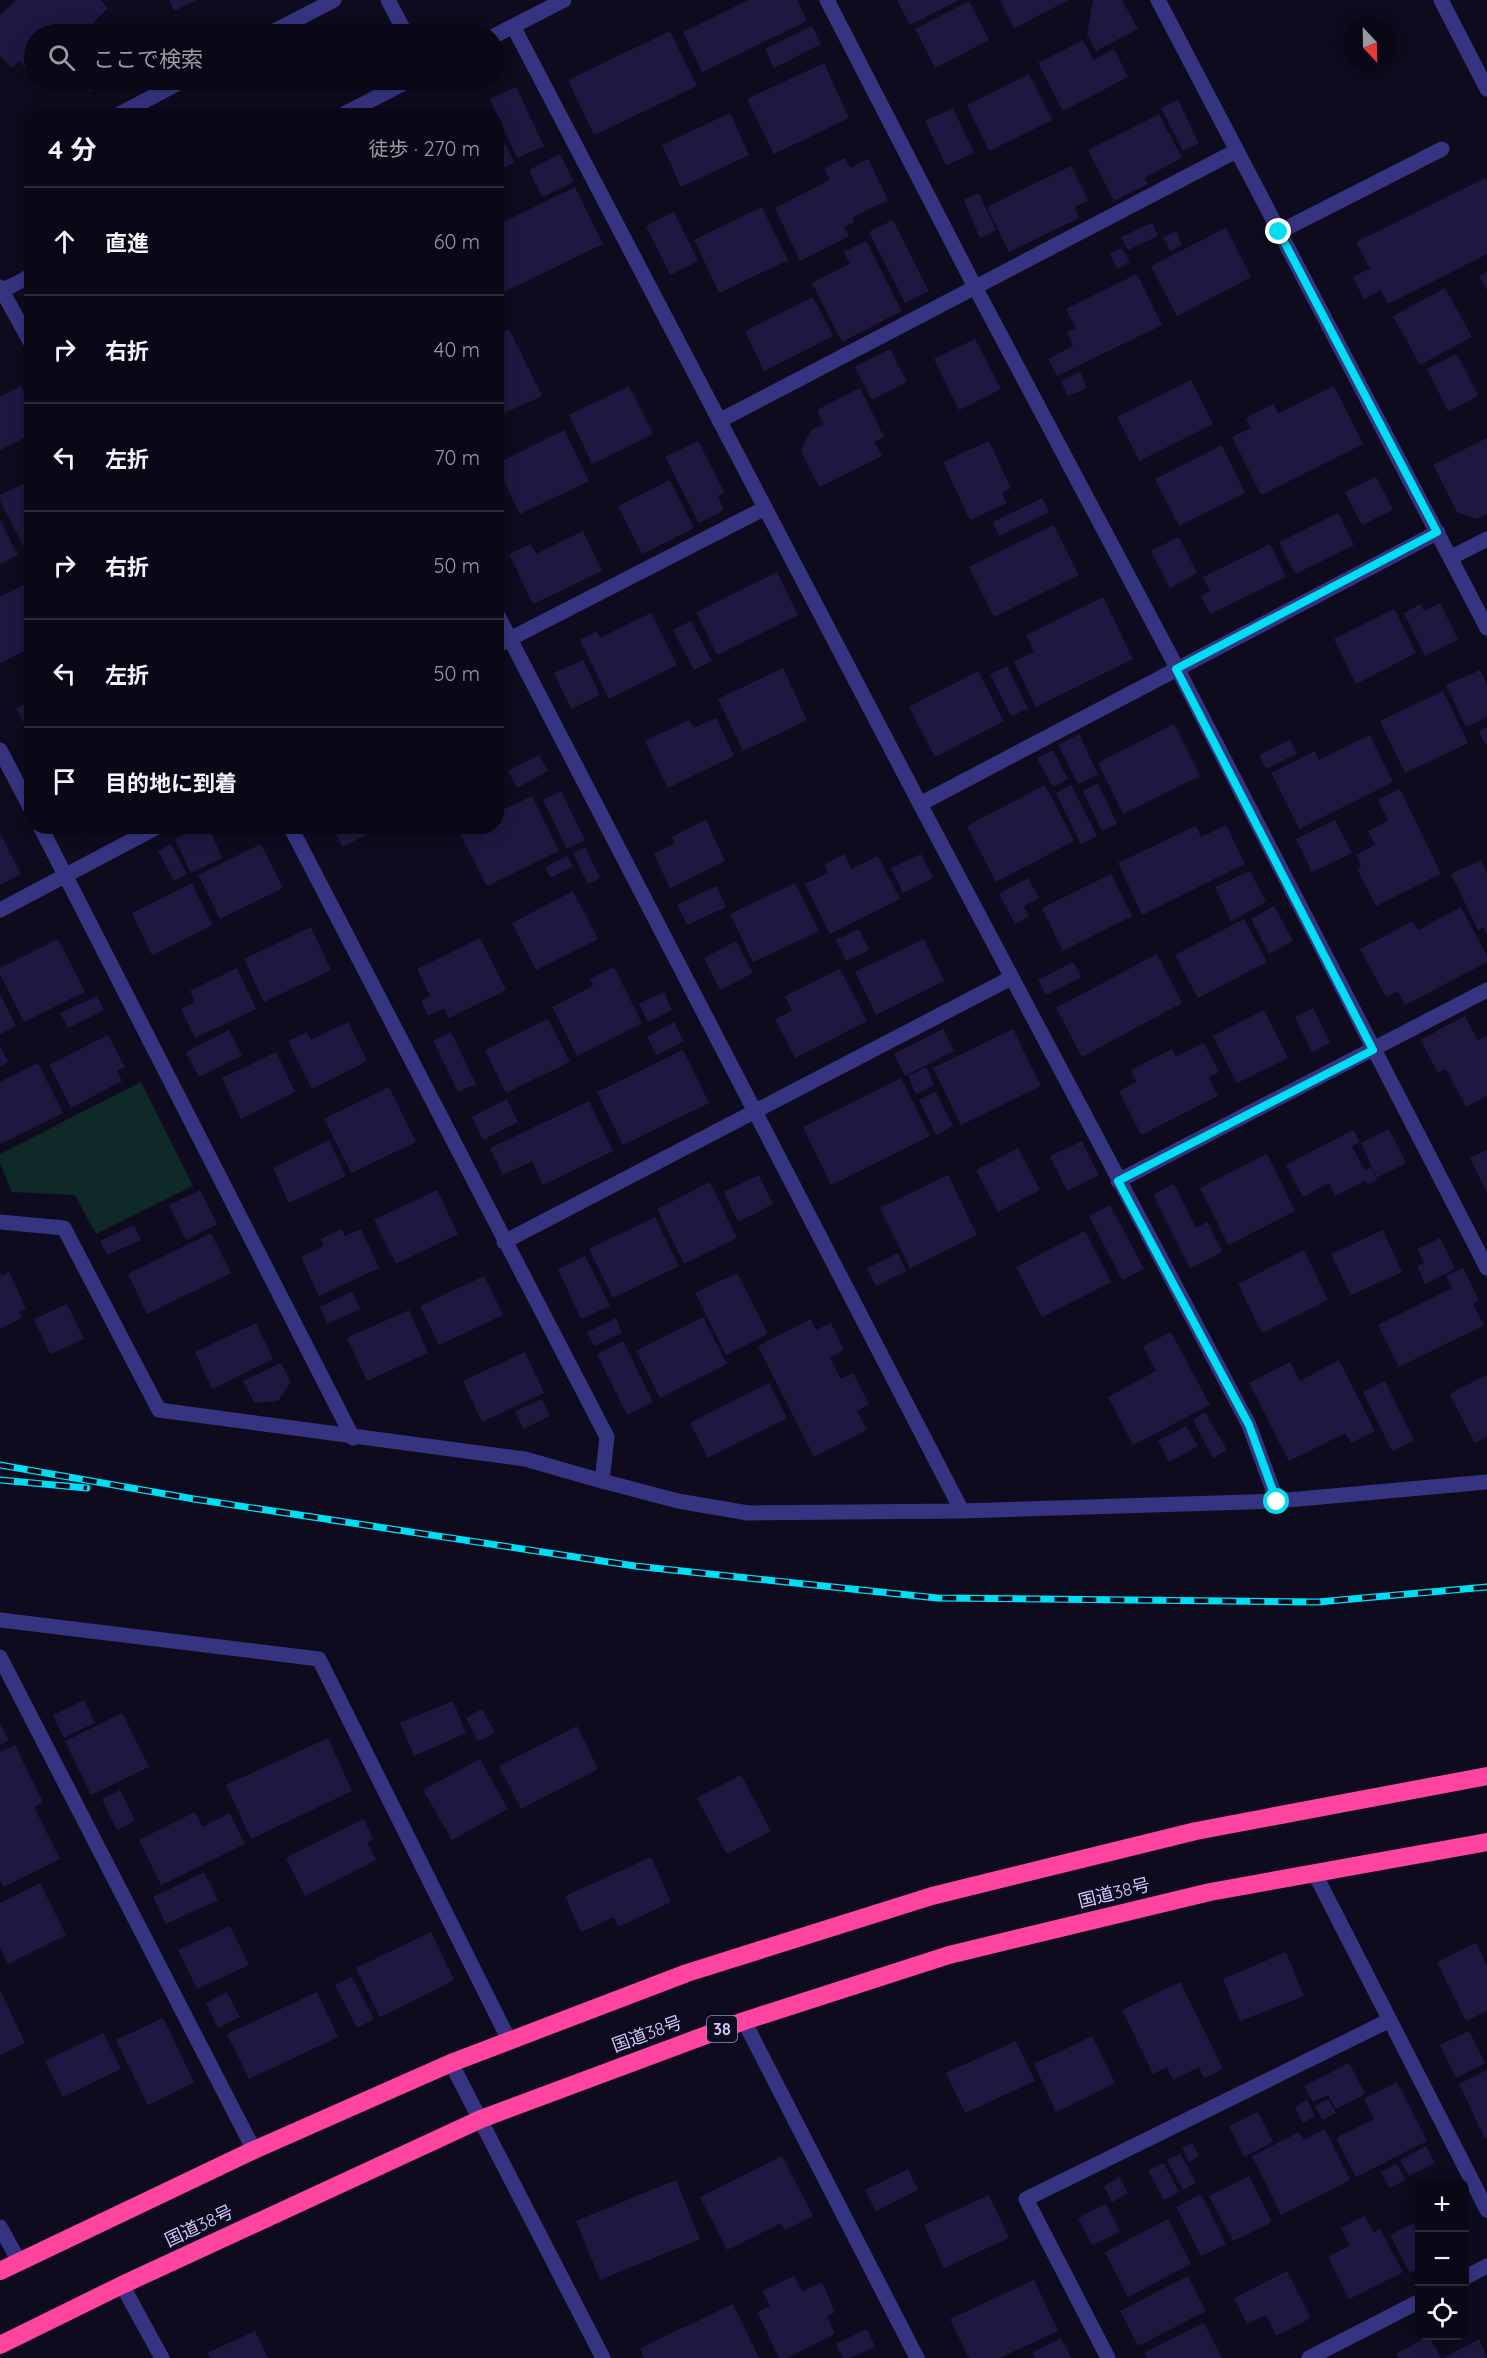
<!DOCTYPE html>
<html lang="ja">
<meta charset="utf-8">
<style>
body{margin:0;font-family:Quicksand,"Noto Sans JP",sans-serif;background:#181624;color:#f1f3f6}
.controls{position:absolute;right:18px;bottom:18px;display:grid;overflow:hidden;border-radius:12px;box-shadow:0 3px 15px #0003}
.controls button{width:54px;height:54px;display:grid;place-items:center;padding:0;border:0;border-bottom:2px solid #2a2936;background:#0a0817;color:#f1f3f6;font:30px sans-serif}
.compass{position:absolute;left:1343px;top:18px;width:54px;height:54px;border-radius:50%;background:#0a0817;box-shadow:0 3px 15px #0003;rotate:158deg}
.stop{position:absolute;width:18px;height:18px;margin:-14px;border:4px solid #00def4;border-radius:50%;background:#fff}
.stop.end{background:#00def4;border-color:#fff;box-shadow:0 2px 6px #0008}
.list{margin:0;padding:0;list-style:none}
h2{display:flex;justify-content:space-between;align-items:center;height:78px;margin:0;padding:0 24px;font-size:26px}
h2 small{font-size:20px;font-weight:400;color:#999aa1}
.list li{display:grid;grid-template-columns:39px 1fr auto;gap:18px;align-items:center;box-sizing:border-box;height:108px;padding:0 24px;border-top:2px solid #2a2936}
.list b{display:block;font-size:22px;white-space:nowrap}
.list em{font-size:20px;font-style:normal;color:#999aa1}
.icon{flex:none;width:33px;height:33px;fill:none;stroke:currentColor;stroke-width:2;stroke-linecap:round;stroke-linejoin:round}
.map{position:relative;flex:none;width:1487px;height:2358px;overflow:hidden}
.search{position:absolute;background:#0a0817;box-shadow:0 3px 15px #0003;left:24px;top:24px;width:480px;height:66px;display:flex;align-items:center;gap:15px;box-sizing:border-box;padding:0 21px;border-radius:33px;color:#999aa1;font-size:22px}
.panel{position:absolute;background:#0a0817;box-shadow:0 3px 15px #0003;left:24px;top:108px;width:480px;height:726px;border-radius:24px}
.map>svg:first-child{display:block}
</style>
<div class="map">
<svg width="1487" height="2358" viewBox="0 0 1487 2358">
<rect width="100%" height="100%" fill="#0e0b1f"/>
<path fill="#0e2928" d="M141 1082 193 1186 96 1234 75 1195 12 1192 0 1164V1154Z"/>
<path fill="#1f1740" d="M16 0H100L108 8 82 34H34V77L19 61 12 68 0 56V15Z
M169 0H197L174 11Z
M749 0H797L807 21 702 72 683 32Z
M897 0H959L910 25Z
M1000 0H1069L1014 28Z
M1093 0H1122L1138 29 1096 51 1087 35Z
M969 1 989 40 935 68 915 29Z
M812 26 821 44 774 68 765 49Z
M670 31 697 86 594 135 568 80Z
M1083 40 1094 60 1114 49 1128 77 1063 111 1038 63Z
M824 63 849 118 774 154 747 99Z
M1029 74 1052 120 989 151 967 105Z
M79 80H104L89 92Z
M516 87 544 146 517 158 490 99Z
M1178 100 1199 143 1183 151 1161 108Z
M953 108 974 153 946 165 925 121Z
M730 113 749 155 681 187 662 145Z
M1159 114 1182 158 1144 178 1148 184 1114 201 1088 150Z
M496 125 514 163 496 171Z
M560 154 574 182 542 197 529 170Z
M845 158 850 168 868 159 888 200 853 217 854 222 844 227 849 236 800 261 775 208 830 180 824 168Z
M1071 166 1088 200 1075 207 1079 218 1009 252 987 207Z
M1485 178 1487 182V254L1388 304 1381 290 1364 299 1353 277 1370 268 1356 242Z
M575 187 603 244 500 294 496 287V226Z
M979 193 996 230 980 238 964 200Z
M762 207 788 260 719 293 694 240Z
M674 212 698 261 670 275 646 226Z
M893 220 929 291 905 303 869 232Z
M1152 223 1158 236 1128 250 1121 237Z
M1226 228 1251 277 1177 316 1151 266Z
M1176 231 1182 245 1170 251 1163 238Z
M866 241 902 311 842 342 812 283 850 264 844 252Z
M1122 248 1130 262 1118 269 1110 254Z
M1487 272V290L1479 276Z
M1137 274 1162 325 1057 376 1048 359 1073 346 1067 332 1076 328 1066 309Z
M1445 288 1472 337 1420 365 1393 316Z
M813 297 833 336 764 371 745 331Z
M509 329 542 396 496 417V335Z
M975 339 1001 389 959 410 934 359Z
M890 349 907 382 872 400 855 367Z
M1457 354 1478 396 1448 411 1427 369Z
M1080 372 1087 388 1068 396 1061 381Z
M1191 380 1213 424 1139 461 1117 417Z
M21 386 32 407V434L0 450V397Z
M629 386 653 434 592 464 569 415Z
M1334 386 1363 444 1261 495 1232 437 1251 428 1246 418 1274 404 1278 414Z
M860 388 884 437 874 442 882 456 819 487 801 451 811 430 824 424 817 410Z
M564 430 589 481 520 514 496 464Z
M1487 438V514L1476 519 1457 512 1433 465Z
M698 441 724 492 718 496 724 510 699 523 665 457Z
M989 441 1011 488 1002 493 1007 503 970 520 943 462Z
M1222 445 1245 493 1179 526 1155 479Z
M1376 477 1393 510 1362 525 1345 492Z
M32 480V543L24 547 0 501V495Z
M670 480 694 528 642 554 618 506Z
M496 492 504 507 496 511Z
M1042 498 1049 512 999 536 993 522Z
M1338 513 1354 545 1295 574 1279 542Z
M0 520 18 555 0 564Z
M1054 525 1079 575 994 617 969 567Z
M583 531 602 571 533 604 509 554 531 544 536 554Z
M1179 537 1197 573 1170 588 1151 551Z
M1270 544 1286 577 1210 614 1201 596 1210 591 1203 577Z
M777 572 798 615 717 655 696 612Z
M32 581V647L0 663V597Z
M1103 597 1133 659 1036 707 1014 662 1034 652 1026 635Z
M1440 603 1458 639 1425 656 1404 613 1421 604 1424 611Z
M1394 609 1416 653 1356 684 1334 639Z
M651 613 677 665 609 699 580 640 597 631 600 638Z
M691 621 712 661 694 670 673 630Z
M583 660 600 695 571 709 554 673Z
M1007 666 1028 708 1011 716 990 674Z
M783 668 807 720 743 751 718 699Z
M1480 670 1487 685V717L1466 727 1446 685Z
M978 671 1004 721 935 757 909 707Z
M1443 691 1468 743 1405 773 1380 721Z
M32 700V739L16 708Z
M716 718 734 756 668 788 645 741 689 720 694 728Z
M1174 724 1200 776 1123 814 1098 763Z
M1487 727V743L1485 744 1479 731Z
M1079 734 1098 774 1078 784 1058 745Z
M1370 735 1393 782 1299 829 1271 773 1315 751 1319 760Z
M1290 740 1297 754 1266 769 1259 755Z
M1053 750 1068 779 1053 787 1037 758Z
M539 755 548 771 517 788 508 771Z
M1098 783 1117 824 1102 831 1083 791Z
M1045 785 1074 841 996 882 967 826Z
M1071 785 1097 836 1081 844 1056 793Z
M1400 789 1441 874 1376 906 1357 869 1361 866 1356 855 1375 845 1368 831 1388 821 1378 800Z
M561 791 585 840 567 849 543 800Z
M532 796 559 851 487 886 459 831 468 826H496V813Z
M706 820 725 861 670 888 654 854 675 843 672 837Z
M1335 820 1352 853 1312 872 1296 839Z
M1226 825 1245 864 1142 915 1118 863 1196 826 1201 837Z
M77 826H98L81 835Z
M202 826H208L222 858 191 873 175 839Z
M333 826H384L342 847Z
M0 833 21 874 0 885Z
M171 844 187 874 174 881 158 851Z
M261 844 283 888 220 919 198 875Z
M585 847 600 878 588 884 573 853Z
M844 854 851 869 878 856 900 899 830 934 805 884 828 873 824 865Z
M921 854 933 878 903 893 891 868Z
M567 856 573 866 551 878 545 867Z
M1481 860 1487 874V936L1483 927 1478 930 1451 874Z
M1250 871 1266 902 1231 921 1215 887Z
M1111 874 1132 916 1063 951 1042 908Z
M1028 878 1039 898 1024 906 1029 916 1015 924 999 894Z
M192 883 212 925 152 955 132 913Z
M795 883 819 931 753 962 730 914Z
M716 886 726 907 687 925 677 905Z
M573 891 598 939 536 970 512 923Z
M1274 906 1293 941 1269 954 1251 919Z
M1461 907 1487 956V962L1405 1005 1398 991 1386 997 1360 949 1413 921 1418 930Z
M1244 919 1267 962 1198 998 1175 955Z
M311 927 331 970 264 1002 244 959Z
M859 929 869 950 846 961 836 940Z
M480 938 506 990 449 1018 444 1008 428 1016 421 1001 430 996 417 969Z
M58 939 85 992 24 1022 0 975V968Z
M924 939 944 981 876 1015 855 972Z
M736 941 753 973 720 990 704 958Z
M1157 954 1182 1003 1082 1057 1056 1008Z
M1073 962 1081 977 1046 995 1038 980Z
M614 967 642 1023 577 1056 552 1007 593 986 590 979Z
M237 968 256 1009 195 1038 181 1009 195 1002 190 991Z
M840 969 867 1021 795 1058 775 1019 792 1011 785 996Z
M664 992 672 1010 648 1022 639 1004Z
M0 994 16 1026 0 1034Z
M97 996 104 1010 68 1028 60 1013Z
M1313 1008 1330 1043 1312 1052 1295 1017Z
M1264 1010 1288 1058 1237 1083 1213 1036Z
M1465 1016 1478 1041 1487 1036V1096L1466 1107 1446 1069 1438 1073 1420 1040Z
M548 1019 570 1062 506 1093 485 1050Z
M348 1022 367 1061 312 1089 288 1041 307 1032 311 1040Z
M674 1022 684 1041 656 1055 647 1037Z
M943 1029 954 1051 905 1076 894 1054Z
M1013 1029 1041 1086 961 1125 933 1068Z
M229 1030 242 1055 199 1077 186 1052Z
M451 1032 476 1084 458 1092 433 1041Z
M108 1035 125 1067 117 1071 122 1081 71 1108 49 1065Z
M1204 1043 1219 1072 1209 1077 1218 1096 1141 1135 1119 1091 1137 1082 1131 1070 1172 1049 1176 1057Z
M0 1046 8 1062 0 1067Z
M683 1050 709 1103 623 1145 597 1092Z
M276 1052 295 1092 241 1119 222 1078Z
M38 1063 63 1113 0 1144V1082Z
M926 1067 934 1085 916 1094 908 1076Z
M901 1078 930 1136 831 1185 803 1127Z
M389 1087 416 1142 351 1173 324 1119Z
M936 1092 953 1126 936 1135 919 1100Z
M507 1099 518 1122 483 1140 472 1117Z
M589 1101 613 1151 543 1185 532 1161 503 1175 490 1148Z
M1389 1129 1406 1163 1377 1178 1361 1143Z
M1353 1130 1360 1142 1352 1146 1365 1170 1371 1167 1377 1180 1368 1184 1366 1180 1335 1196 1329 1183 1303 1197 1286 1165Z
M329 1140 346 1176 289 1203 273 1168Z
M1082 1141 1099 1175 1067 1191 1050 1156Z
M1018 1148 1040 1190 998 1212 976 1170Z
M1487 1150V1193L1470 1158Z
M1267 1154 1295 1211 1228 1245 1200 1188Z
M759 1175 773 1204 738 1222 724 1192Z
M948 1175 977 1235 910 1268 880 1208Z
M710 1182 737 1238 684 1264 657 1209Z
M1174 1184 1196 1228 1207 1222 1222 1252 1190 1268 1153 1194Z
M200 1190 217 1224 186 1240 169 1205Z
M437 1190 458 1234 396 1264 374 1220Z
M1110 1205 1144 1269 1122 1280 1089 1216Z
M655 1217 679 1266 613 1298 589 1249Z
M134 1225 141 1240 107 1255 100 1241Z
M342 1229 345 1236 361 1229 379 1268 319 1296 301 1257 324 1246 321 1239Z
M1383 1230 1402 1272 1351 1295 1331 1254Z
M1085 1231 1111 1282 1042 1317 1016 1267Z
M211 1233 231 1273 147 1314 128 1274Z
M1440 1238 1455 1269 1425 1284 1417 1266 1424 1263 1417 1249Z
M1304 1250 1328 1300 1262 1333 1238 1284Z
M898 1253 906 1271 876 1286 867 1268Z
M585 1256 610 1306 581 1319 558 1269Z
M1463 1268 1479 1301 1473 1304 1484 1325 1399 1367 1378 1325 1452 1288 1446 1276Z
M0 1272 2 1276 9 1272 26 1308 19 1312 22 1318 0 1329Z
M737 1273 768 1334 726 1355 695 1293Z
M484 1276 503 1315 439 1345 420 1306Z
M352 1292 360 1309 327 1324 320 1307Z
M67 1304 84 1339 50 1354 34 1319Z
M409 1310 428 1353 367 1381 347 1338Z
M703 1317 727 1364 660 1398 636 1351Z
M616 1318 622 1333 594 1346 587 1332Z
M811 1319 816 1330 831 1323 844 1350 830 1357 841 1379 853 1373 869 1404 857 1411 867 1430 814 1457 758 1346Z
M256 1323 273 1359 212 1389 195 1352Z
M1171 1332 1210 1405 1133 1445 1108 1397 1156 1371 1143 1346Z
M623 1341 653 1402 627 1415 597 1354Z
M525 1352 544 1393 482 1422 463 1381Z
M1339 1360 1375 1431 1351 1443 1345 1433 1289 1461 1249 1383 1290 1362 1300 1381Z
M281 1363 291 1382 278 1401 254 1403 243 1381Z
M1487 1375V1437L1475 1443 1449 1394Z
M1385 1381 1414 1440 1392 1451 1363 1392Z
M769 1383 787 1418 708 1458 690 1423Z
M542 1399 550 1416 523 1429 515 1411Z
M1205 1412 1227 1450 1213 1458 1193 1420Z
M1186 1426 1198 1446 1169 1462 1158 1441Z
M84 1700 95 1723 64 1738 53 1715Z
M453 1701 466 1733 414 1756 400 1723Z
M482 1709 495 1733 478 1741 466 1718Z
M122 1713 149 1767 91 1795 65 1741Z
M0 1724 9 1740 0 1745Z
M577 1726 598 1769 521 1809 499 1766Z
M328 1738 352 1791 251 1839 226 1785Z
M15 1745 43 1802 34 1807 60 1859 3 1887 0 1880V1752Z
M480 1759 508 1809 452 1840 423 1790Z
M741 1775 771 1831 727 1854 697 1798Z
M120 1790 135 1821 117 1830 102 1799Z
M195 1812 202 1827 230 1813 245 1844 161 1885 139 1840Z
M364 1819 373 1839 367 1842 376 1860 305 1896 286 1858Z
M651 1857 671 1902 618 1927 614 1917 581 1932 565 1896Z
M204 1872 218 1900 166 1924 153 1897Z
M40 1883 66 1935 8 1964 0 1947V1903Z
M230 1926 249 1965 197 1989 178 1950Z
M431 1932 454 1980 380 2017 356 1968Z
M1476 1943 1487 1966V2011L1466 2021 1437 1962Z
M1286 1952 1304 1996 1240 2021 1223 1979Z
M352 1977 374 2019 357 2028 335 1985Z
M1180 1982 1223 2069 1204 2078 1199 2067 1173 2080 1167 2067 1153 2074 1122 2010Z
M0 1990 25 2043 0 2055Z
M227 1992 240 2017 218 2028 206 2003Z
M317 1992 338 2037 249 2079 227 2034Z
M163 2018 194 2082 148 2105 116 2040Z
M1469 2031 1485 2063 1456 2078 1440 2045Z
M103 2033 121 2069 63 2097 45 2061Z
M1092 2036 1115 2083 1056 2112 1034 2064Z
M1016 2041 1035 2081 965 2113 946 2073Z
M1349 2063 1365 2094 1336 2109 1328 2095 1313 2102 1304 2086Z
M1487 2070V2138L1485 2139 1459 2084Z
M1397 2082 1427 2141 1356 2177 1336 2138 1374 2119 1364 2099Z
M1328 2099 1336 2113 1322 2120 1315 2106Z
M1307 2100 1315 2116 1303 2123 1295 2107Z
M1258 2112 1273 2142 1244 2157 1229 2126Z
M1325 2129 1350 2180 1281 2215 1252 2156 1299 2132 1304 2140Z
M1192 2143 1199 2156 1189 2162 1182 2148Z
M1426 2146 1435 2163 1409 2176 1400 2160Z
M1181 2154 1196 2183 1183 2190 1167 2160Z
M782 2156 813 2216 785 2230 781 2223 727 2250 700 2197Z
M1164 2163 1179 2192 1164 2200 1148 2170Z
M1397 2164 1405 2180 1390 2188 1381 2172Z
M908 2169 918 2190 876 2211 865 2190Z
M1249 2176 1272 2222 1233 2241 1209 2196Z
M1120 2177 1128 2193 1112 2202 1104 2186Z
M676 2180 700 2239 600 2280 576 2221Z
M1201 2194 1226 2244 1201 2256 1176 2207Z
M989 2195 1009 2238 944 2268 924 2225Z
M1106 2204 1120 2232 1092 2245 1078 2218Z
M1365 2216 1374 2233 1380 2229 1403 2272 1349 2299 1328 2257 1350 2245 1341 2228Z
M1168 2219 1191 2264 1128 2297 1105 2252Z
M1420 2220V2268L1410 2273 1390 2235Z
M1287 2271 1311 2318 1276 2336 1266 2315 1247 2324 1234 2298Z
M794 2276 802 2292 822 2282 835 2312 827 2316 835 2334 787 2358H779L757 2312 770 2306 762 2291Z
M1188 2276 1206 2311 1138 2346 1120 2311Z
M1034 2280 1058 2331 1000 2358H969L950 2319Z
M733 2304 759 2358H644L640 2348Z
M1204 2323 1222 2358H1147L1144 2353Z
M867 2329 875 2347 850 2358H843L836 2344Z
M255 2331 268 2358H210L207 2353Z
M1429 2336 1441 2358H1398L1396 2354Z
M1061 2338 1071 2358H1035L1032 2353Z
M1479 2339 1487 2358H1444Z"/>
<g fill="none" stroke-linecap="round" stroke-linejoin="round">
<path stroke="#363480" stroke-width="15" d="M388 0 406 34
M827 0 975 287 1177 668 1487 1268
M1158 0 1487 628
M1441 0 1487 89
M513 26 920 804 1249 1425 1277 1501
M269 34 334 0
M494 36 564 0
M116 116 184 80
M340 116 410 80
M1279 232 1442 149
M0 287 32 345
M0 292 32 275
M719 421 1236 151
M1450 558 1487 539
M496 612 962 1511
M496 646 765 508
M0 750 32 811
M920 804 1438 532
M40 826 353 1438
M290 826 607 1437 602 1481 678 1501 748 1513 962 1511 1277 1501 1487 1482
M0 910 159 826
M1118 1181 1487 990
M0 1222 64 1228 159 1410 525 1459 602 1481
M504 1242 1011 978
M0 1620 319 1659 509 2040
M0 1657 254 2150
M1314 1872 1487 2210
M744 2021 917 2358
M451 2063 603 2358
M0 2227 19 2261
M1464 2278 1487 2266
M122 2285 162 2358
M1108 2358 1026 2199 1390 2020
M1309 2358 1420 2301"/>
<path stroke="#ff449f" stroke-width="18" d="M0 2271 254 2150 451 2063 687 1973 932 1896 1196 1831 1487 1776
M0 2345 122 2285 481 2119 744 2021 949 1955 1210 1892 1487 1842"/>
<g stroke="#00def4" stroke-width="7">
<path id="rail" d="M0 1465 194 1499 635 1566 937 1598 1318 1602 1487 1587
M0 1480 87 1488"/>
</g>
<use href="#rail" stroke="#0e0b1f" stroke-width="4.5" stroke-dasharray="14" stroke-linecap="butt"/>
</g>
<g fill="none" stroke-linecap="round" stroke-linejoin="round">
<path stroke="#00def4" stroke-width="8" d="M1277 1502 1249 1425 1118 1181 1373 1050 1176 669 1437 532 1279 232"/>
</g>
<g text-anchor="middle" stroke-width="5" stroke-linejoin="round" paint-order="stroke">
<rect fill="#0e0b1f" stroke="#9590bc" stroke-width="1.5" x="707" y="2016" width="30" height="26" rx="4.5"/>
<g font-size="16" font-weight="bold" fill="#cfc9ff">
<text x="722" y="2035">38</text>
</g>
<g font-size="18" fill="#cfc9ff" stroke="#0e0b1f">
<text transform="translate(1114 1893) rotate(-14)" y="6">国道38号</text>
<text transform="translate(647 2034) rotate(-20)" y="6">国道38号</text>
<text transform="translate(199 2226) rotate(-25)" y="6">国道38号</text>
</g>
</g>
</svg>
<div class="controls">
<button>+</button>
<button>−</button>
<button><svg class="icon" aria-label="locate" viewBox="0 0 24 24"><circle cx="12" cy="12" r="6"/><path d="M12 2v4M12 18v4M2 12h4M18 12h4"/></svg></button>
</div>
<svg class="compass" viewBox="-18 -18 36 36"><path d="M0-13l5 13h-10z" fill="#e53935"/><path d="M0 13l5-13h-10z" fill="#999aa1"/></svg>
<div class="stop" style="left:1277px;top:1502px"></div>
<div class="stop end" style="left:1279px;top:232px"></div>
<div class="search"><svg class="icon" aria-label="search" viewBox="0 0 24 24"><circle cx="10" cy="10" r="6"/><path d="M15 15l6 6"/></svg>ここで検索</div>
<section class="panel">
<h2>4 分<small>徒歩 · 270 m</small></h2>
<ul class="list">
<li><svg class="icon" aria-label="ahead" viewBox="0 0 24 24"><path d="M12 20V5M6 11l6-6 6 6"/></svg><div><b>直進</b></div><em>60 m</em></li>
<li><svg class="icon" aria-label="right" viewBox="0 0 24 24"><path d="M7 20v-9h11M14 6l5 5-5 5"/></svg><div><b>右折</b></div><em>40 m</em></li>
<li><svg class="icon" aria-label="left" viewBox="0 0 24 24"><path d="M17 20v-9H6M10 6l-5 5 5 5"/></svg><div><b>左折</b></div><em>70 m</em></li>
<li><svg class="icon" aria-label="right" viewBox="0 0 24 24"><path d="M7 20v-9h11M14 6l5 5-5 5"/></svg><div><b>右折</b></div><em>50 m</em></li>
<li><svg class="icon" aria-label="left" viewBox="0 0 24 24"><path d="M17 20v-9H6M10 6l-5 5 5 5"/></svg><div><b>左折</b></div><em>50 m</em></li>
<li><svg class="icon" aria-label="arrive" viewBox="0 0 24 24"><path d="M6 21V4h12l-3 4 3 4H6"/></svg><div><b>目的地に到着</b></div></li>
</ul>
</section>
</div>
